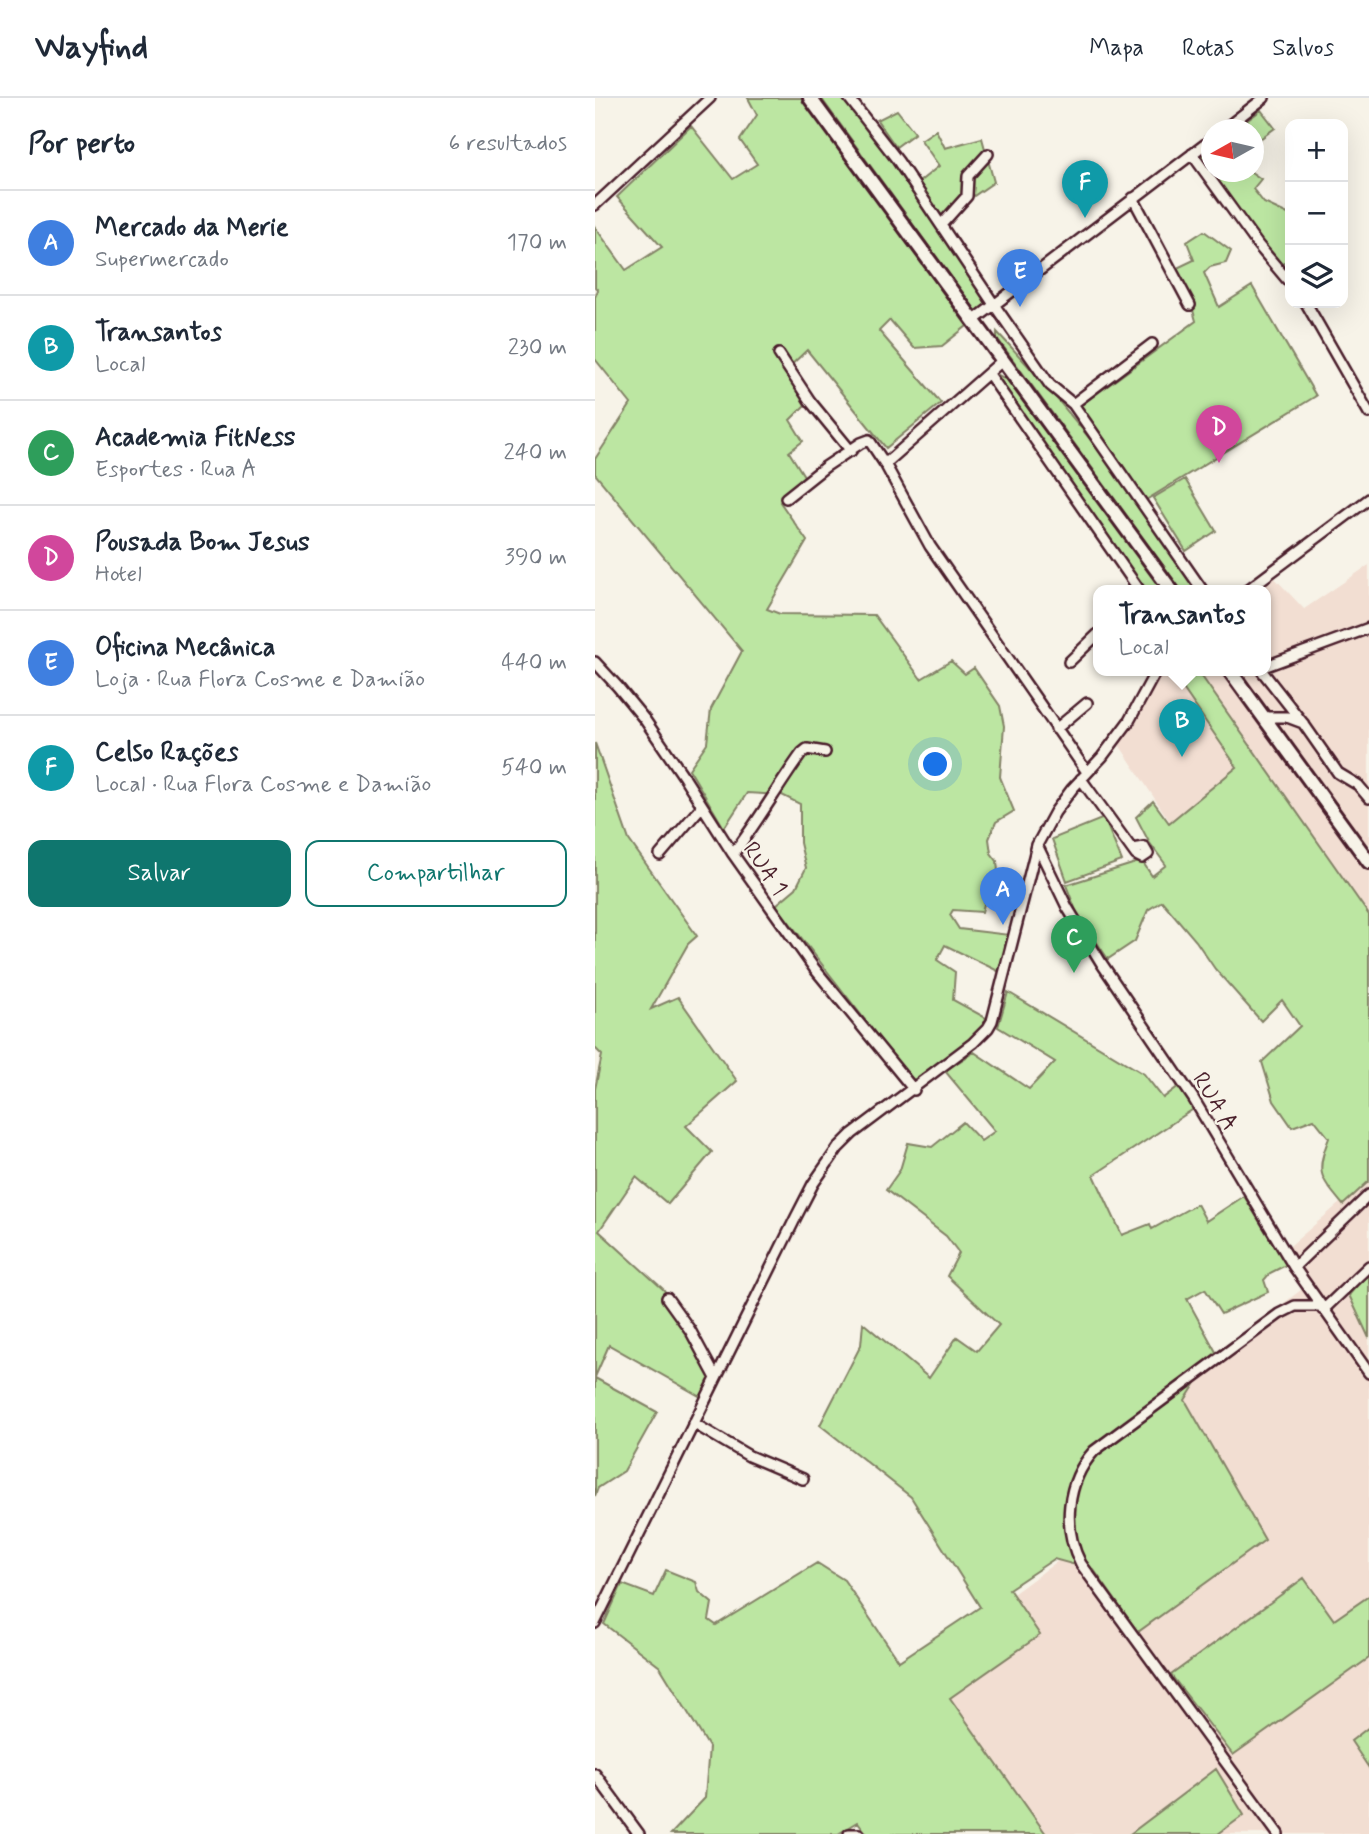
<!DOCTYPE html>
<html lang="pt">
<meta charset="utf-8">
<style>
body{margin:0;font-family:Mynerve,sans-serif;background:#f6f6f7;color:#1f2937}
.controls{position:absolute;right:21px;top:21px;display:grid;overflow:hidden;border-radius:14px;box-shadow:0 7px 28px #0002}
.controls button{width:63px;height:63px;display:grid;place-items:center;padding:0;border:0;border-bottom:2px solid #e0e1e3;background:#fff;color:#1f2937;font:35px sans-serif}
.compass{position:absolute;left:606px;top:21px;width:63px;height:63px;border-radius:50%;background:#fff;box-shadow:0 7px 28px #0002;rotate:262deg}
.you{position:absolute;left:341px;top:667px;width:24px;height:24px;margin:-18px;border:5px solid #fff;border-radius:50%;background:#1a73e8;box-shadow:0 0 0 10px #1a73e833}
.badge{display:grid;place-items:center;width:46px;height:46px;border-radius:50%;background:#0f766e;color:#fff;font-size:23px;font-weight:700}
.pin{position:absolute;translate:-50% -58px;filter:drop-shadow(0 2px 4px #0008)}
.pin::after{content:'';position:absolute;top:37px;width:24px;height:21px;background:inherit;clip-path:polygon(0 0,100% 0,50% 100%)}
.popup{position:absolute;left:498px;top:487px;width:178px;height:91px;box-sizing:border-box;display:grid;place-content:center;border-radius:14px;background:#fff;filter:drop-shadow(0 2px 5px #0005);font-size:23px;white-space:nowrap;color:#747a83}
.popup b{font-size:26px;color:#1f2937}
.popup::after{content:'';position:absolute;left:50%;top:100%;margin-left:-14px;border:14px solid transparent;border-top-color:#fff}
.list{margin:0;padding:0;list-style:none}
h2{display:flex;justify-content:space-between;align-items:center;height:91px;margin:0;padding:0 28px;font-size:30px}
h2 small{font-size:23px;font-weight:400;color:#747a83}
.list li{display:grid;grid-template-columns:46px 1fr auto;gap:21px;align-items:center;box-sizing:border-box;height:105px;padding:0 28px;border-top:2px solid #e0e1e3}
.list b{display:block;font-size:26px;white-space:nowrap}
.list p{margin:0;font-size:23px;white-space:nowrap;color:#747a83}
.list em{font-size:23px;font-style:normal;color:#747a83}
.actions{display:flex;gap:14px;padding:21px 28px}
.actions a{flex:1;padding:16px 0;border:2px solid #0f766e;border-radius:14px;text-align:center;font-size:24px;color:#0f766e}
.actions .main{background:#0f766e;color:#fff}
.icon{flex:none;width:38px;height:38px;fill:none;stroke:currentColor;stroke-width:2;stroke-linecap:round;stroke-linejoin:round}
.map{position:relative;flex:none;width:774px;height:1736px;overflow:hidden}
header{display:flex;align-items:center;gap:42px;box-sizing:border-box;height:98px;padding:0 35px;background:#fff;border-bottom:2px solid #e0e1e3}
header strong{font-size:33px}
nav{display:flex;gap:38px;margin-inline-start:auto;font-size:24px}
main{display:flex}
aside{flex:1;background:#fff}
.map>svg:first-child{display:block}
</style>
<header>
<strong>Wayfind</strong>
<nav><a>Mapa</a><a>Rotas</a><a>Salvos</a></nav>
</header>
<main>
<aside>
<h2>Por perto<small>6 resultados</small></h2>
<ul class="list">
<li><span class="badge" style="background:#3f7fe0">A</span><div><b>Mercado da Merie</b><p>Supermercado</p></div><em>170 m</em></li>
<li><span class="badge" style="background:#0f9aa8">B</span><div><b>Transantos</b><p>Local</p></div><em>230 m</em></li>
<li><span class="badge" style="background:#2e9e5b">C</span><div><b>Academia FitNess</b><p>Esportes · Rua A</p></div><em>240 m</em></li>
<li><span class="badge" style="background:#d1479c">D</span><div><b>Pousada Bom Jesus</b><p>Hotel</p></div><em>390 m</em></li>
<li><span class="badge" style="background:#3f7fe0">E</span><div><b>Oficina Mecânica</b><p>Loja · Rua Flora Cosme e Damião</p></div><em>440 m</em></li>
<li><span class="badge" style="background:#0f9aa8">F</span><div><b>Celso Rações</b><p>Local · Rua Flora Cosme e Damião</p></div><em>540 m</em></li>
</ul>
<div class="actions"><a class="main">Salvar</a><a>Compartilhar</a></div>
</aside>
<div class="map">
<svg width="774" height="1736" viewBox="0 0 774 1736">
<rect width="100%" height="100%" fill="#f7f3e8"/>
<filter id="ink" filterUnits="userSpaceOnUse"><feTurbulence type="fractalNoise" baseFrequency=".0143" numOctaves="2"/><feDisplacementMap in="SourceGraphic" scale="14" xChannelSelector="R" yChannelSelector="G"/><feConvolveMatrix kernelMatrix="1 2 1 2 8 2 1 2 1" color-interpolation-filters="sRGB"/></filter>
<g filter="url(#ink)">
<path fill="#f2ded2" d="M774 467V1025L521 642 567 573H671V493H654L676 476 709 511Z
M774 1080V1736H437L322 1567 479 1451 499 1353 711 1188 689 1153Z"/>
<path fill="#bce6a2" stroke="#838266" stroke-width="2" d="M153 0H207L372 228 347 248 319 250 295 222 284 233 346 305 291 350 212 252 190 273 210 307 195 322 208 343 194 354 209 378 185 404 212 443 172 511 185 516 279 517 326 581 356 563 370 576 379 570 405 608 409 628 405 679 419 713 401 724 394 741 396 755 402 763 403 773 393 790 387 814 358 812 355 817 364 831 415 837 405 874 350 847 342 862 360 874 358 902 391 920 388 930 323 984H318L181 807 201 790 211 770 205 745V706L187 697 152 695 129 730 94 671 112 645 116 611 147 553 0 376V361L36 306 0 261V199L3 192 0 189V129L31 172 67 149 22 99 96 28 138 81 162 66 145 42 162 17Z
M226 0H247L279 39 387 195 392 211 384 217Z
M302 12 320 35 301 49 282 22Z
M666 12 680 30 665 41 659 52V32L641 31Z
M341 32 350 50 387 40 399 84 347 120 324 84 344 68 326 42Z
M616 50 617 74H656L666 81 658 91 669 105 695 117V161L684 168 646 120 604 60Z
M609 133 636 153 631 165 615 169 609 175 624 209 657 188 721 298 551 402 485 308 601 223 596 205 578 172 599 162 592 144Z
M402 234C477 313 544 400 603 493H587L402 240Z
M403 277 411 281 564 485 566 493H546C514 443 480 394 448 345 434 322 415 303 400 280Z
M590 381 621 433 591 453 558 400Z
M576 573H603L774 817V1083L748 1107C725 1079 720 1075 734 1040L719 1021 697 1029 679 1003 667 964 705 928 687 902 666 923 620 871 601 843 567 803 553 812 540 843 513 861 482 815 471 787 547 763 557 778 571 767 554 744 541 719 558 703 574 725 642 669Z
M0 645 34 742 102 838 93 846 56 911 83 899 142 983 91 1028 117 1054 73 1106 41 1079 4 1133 69 1192 117 1278 108 1300 14 1247 0 1279V991L7 957 0 950Z
M509 720 527 763 472 783 457 741Z
M413 894 549 976 568 1000 584 988 600 1010 499 1077 527 1137 555 1126 557 1131 602 1106 611 1123 649 1098 691 1167 675 1175 669 1182 673 1194 626 1216 610 1191 592 1201 621 1254 590 1302 670 1442 543 1534 499 1472 459 1461 414 1491 445 1537 355 1600 451 1736H272L263 1724 243 1736H76L110 1700 114 1649 65 1569 9 1526 27 1486 59 1498 71 1472 101 1484 104 1494 117 1505 114 1522 121 1527 222 1465 249 1482 304 1563 385 1509 316 1399 225 1327 266 1247 268 1225 334 1280 362 1239 382 1253 404 1227 352 1178 364 1155 351 1138 291 1092 305 1072 313 1045 337 1049 368 1024 386 1043 400 1033 350 973 379 954 434 991 460 964 403 929Z
M774 1173V1240L754 1197Z
M0 1280 62 1314 29 1373 3 1390 0 1398Z
M709 1480 739 1522 774 1498V1560L638 1657 576 1577Z
M774 1629V1670L756 1643Z
M621 1671 649 1717 623 1736H535Z"/>
<g fill="none" stroke-linecap="round" stroke-linejoin="round">
<g stroke="#4a1f2b" stroke-width="14">
<path id="minor" d="M254 0 303 63 400 208 455 287 478 306 608 493
M628 32 669 0
M597 56 663 147 695 185
M538 100 595 207
M0 107 115 0
M346 127 372 98 373 78 393 56
M711 205 774 315
M378 223 617 41
M184 256 215 303 256 353
M394 276 545 493
M478 306 557 246
M290 366 408 262
M191 400 230 369 266 345 274 342 290 366 335 448 492 674
M651 493 774 401
M0 564 23 589 50 622 89 679 138 756 219 870 319 992
M474 564 503 536
M671 568 774 530
M667 573 707 624
M668 619H692L708 625 743 675 763 687 774 700
M461 631 492 605
M486 681 541 757 547 760 553 756 549 749 537 751
M442 747 472 809 507 866 598 1000 699 1169 774 1275
M138 756C163 724 183 688 207 655L212 651 230 654
M65 757 107 708
M699 1169 774 1097
M72 1200 95 1232 121 1280
M728 1212 774 1168
M98 1325 154 1358 208 1381
M0 1525 201 1119 218 1086 243 1050 257 1036 378 945 393 930 397 923 442 747 460 714 477 691 507 659 534 623 561 573
M0 1676 44 1736
M254 1736H264
M683 1736 486 1466C467 1430 471 1384 499 1353L684 1216 700 1208H725"/>
</g>
<g stroke="#4a1f2b" stroke-width="18">
<path id="highway" d="M215 0 577 493
M635 573 774 764"/>
</g>
<use href="#minor" stroke="#f7f3e8" stroke-width="9"/>
<use href="#highway" stroke="#f7f3e8" stroke-width="12"/>
</g>
</g>
<g text-anchor="middle" stroke-width="5" stroke-linejoin="round" paint-order="stroke">
<g font-size="23" fill="#4a1f2b" stroke="#f7f3e8">
<text transform="translate(171 770) rotate(55)" y="8">RUA 1</text>
<text transform="translate(621 1003) rotate(58)" y="8">RUA A</text>
</g>
</g>
</svg>
<div class="controls">
<button>+</button>
<button>−</button>
<button><svg class="icon" aria-label="layers" viewBox="0 0 24 24"><path d="M12 4l9 5-9 5-9-5zM3 14l9 5 9-5"/></svg></button>
</div>
<svg class="compass" viewBox="-18 -18 36 36"><path d="M0-13l5 13h-10z" fill="#e53935"/><path d="M0 13l5-13h-10z" fill="#747a83"/></svg>
<div class="you"></div>
<div class="pin badge" style="left:408px;top:827px;background:#3f7fe0">A</div>
<div class="pin badge" style="left:587px;top:659px;background:#0f9aa8">B</div>
<div class="popup"><b>Transantos</b>Local</div>
<div class="pin badge" style="left:479px;top:875px;background:#2e9e5b">C</div>
<div class="pin badge" style="left:624px;top:365px;background:#d1479c">D</div>
<div class="pin badge" style="left:425px;top:209px;background:#3f7fe0">E</div>
<div class="pin badge" style="left:490px;top:120px;background:#0f9aa8">F</div>
</div>
</main>
